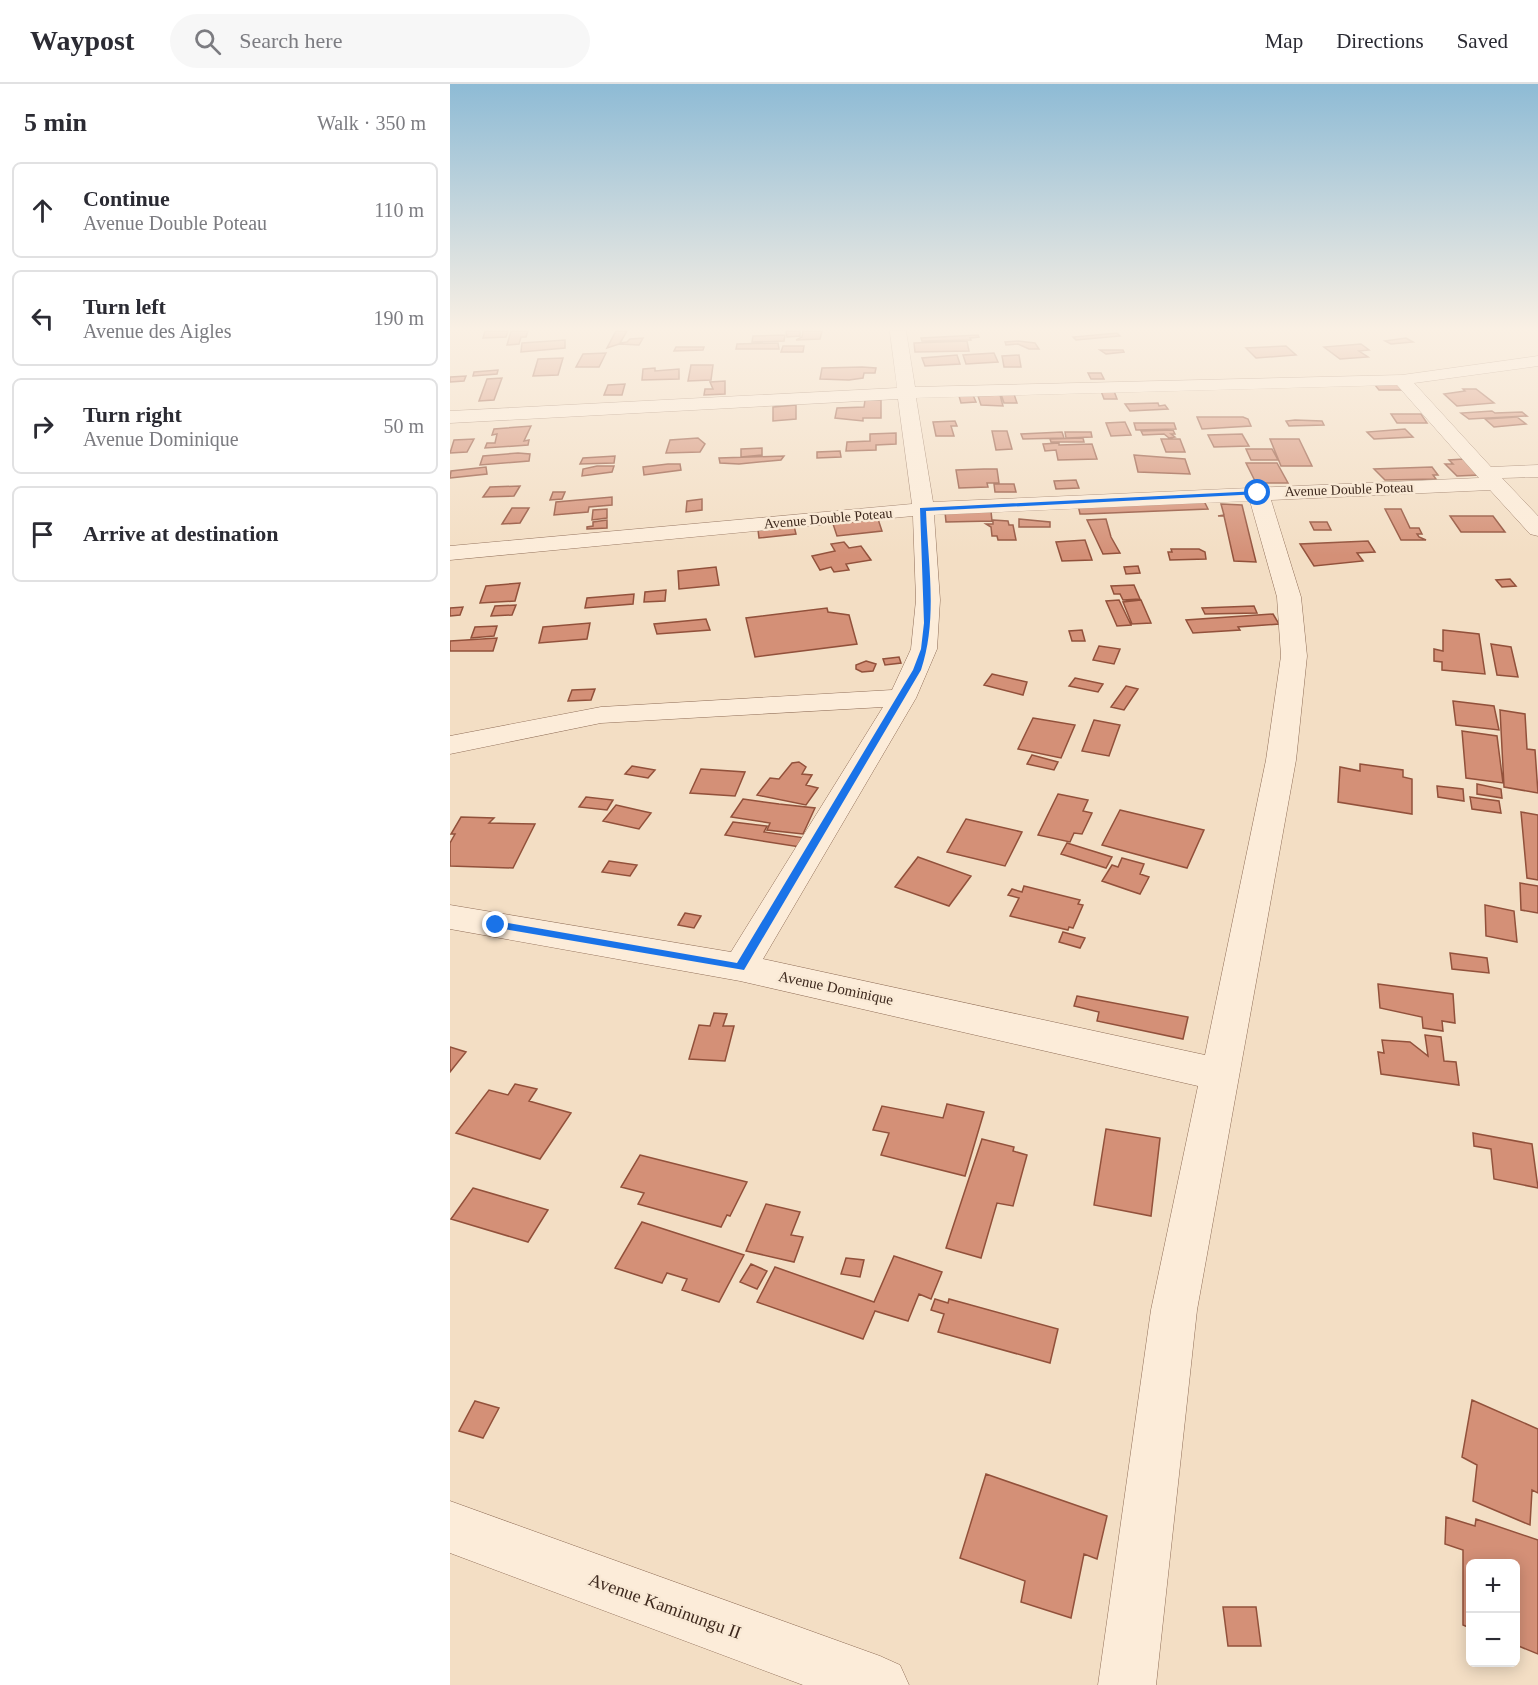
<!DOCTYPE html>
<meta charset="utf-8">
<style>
body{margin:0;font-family:"Times New Roman",serif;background:#f7f7f7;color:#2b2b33}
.controls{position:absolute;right:18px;bottom:18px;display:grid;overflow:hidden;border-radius:9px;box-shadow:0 3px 15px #0003}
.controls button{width:54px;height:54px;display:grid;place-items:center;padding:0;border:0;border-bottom:2px solid #e1e1e2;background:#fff;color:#2b2b33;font:30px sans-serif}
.stop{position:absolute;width:18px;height:18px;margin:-14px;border:4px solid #1a73e8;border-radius:50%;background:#fff}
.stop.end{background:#1a73e8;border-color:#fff;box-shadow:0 2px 6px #0008}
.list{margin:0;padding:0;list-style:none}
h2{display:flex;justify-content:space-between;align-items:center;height:78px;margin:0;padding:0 24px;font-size:26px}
h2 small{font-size:20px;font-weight:400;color:#7c7c81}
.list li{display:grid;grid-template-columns:39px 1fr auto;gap:18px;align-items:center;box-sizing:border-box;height:96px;margin:0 12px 12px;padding:0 12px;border:2px solid #e1e1e2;border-radius:9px}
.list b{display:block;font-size:22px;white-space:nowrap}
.list p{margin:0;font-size:20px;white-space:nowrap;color:#7c7c81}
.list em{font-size:20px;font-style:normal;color:#7c7c81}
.icon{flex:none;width:33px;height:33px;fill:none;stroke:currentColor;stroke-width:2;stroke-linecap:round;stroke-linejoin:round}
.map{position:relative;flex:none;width:1088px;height:1601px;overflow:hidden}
header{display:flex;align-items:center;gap:36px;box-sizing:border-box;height:84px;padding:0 30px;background:#fff;border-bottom:2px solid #e1e1e2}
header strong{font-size:28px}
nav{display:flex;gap:33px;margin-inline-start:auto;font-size:21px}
.search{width:420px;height:54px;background:#f7f7f7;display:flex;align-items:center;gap:15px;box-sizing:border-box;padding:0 21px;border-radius:33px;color:#7c7c81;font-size:22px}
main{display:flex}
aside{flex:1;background:#fff}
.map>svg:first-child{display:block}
</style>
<header>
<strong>Waypost</strong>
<div class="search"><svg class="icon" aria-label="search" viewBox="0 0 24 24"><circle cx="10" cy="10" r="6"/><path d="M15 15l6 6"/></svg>Search here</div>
<nav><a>Map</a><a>Directions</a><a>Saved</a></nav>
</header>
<main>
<aside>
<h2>5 min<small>Walk · 350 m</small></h2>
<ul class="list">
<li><svg class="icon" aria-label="ahead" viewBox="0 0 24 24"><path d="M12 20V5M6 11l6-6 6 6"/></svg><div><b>Continue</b><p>Avenue Double Poteau</p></div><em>110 m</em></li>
<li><svg class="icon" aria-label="left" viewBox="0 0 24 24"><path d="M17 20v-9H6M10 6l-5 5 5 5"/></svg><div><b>Turn left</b><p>Avenue des Aigles</p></div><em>190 m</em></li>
<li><svg class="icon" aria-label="right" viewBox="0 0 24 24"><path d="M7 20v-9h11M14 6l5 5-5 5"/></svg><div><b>Turn right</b><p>Avenue Dominique</p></div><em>50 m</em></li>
<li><svg class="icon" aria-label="arrive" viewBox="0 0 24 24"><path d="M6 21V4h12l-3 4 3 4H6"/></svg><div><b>Arrive at destination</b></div></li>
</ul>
</aside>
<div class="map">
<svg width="1088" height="1601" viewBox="0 0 1088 1601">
<rect width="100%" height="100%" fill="#f3dec4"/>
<path fill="#d49077" stroke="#92513b" stroke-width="1.5" d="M35 247H58L56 253 33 254Z
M61 247H78L76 253H71L69 260 57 261Z
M166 247H177L170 259 177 258 180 255 193 254 189 261 169 260 157 264Z
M336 247H350V252L337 253Z
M353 247H372L370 255 346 256 352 253Z
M667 249 670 252 626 256 623 253Z
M335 251 334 257 302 258 303 252Z
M528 251 529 253 520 254 521 256 472 257 471 254Z
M956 254 963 258 941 260 935 257Z
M115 256V264L71 268 72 259Z
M517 257 519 267 465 268 464 259Z
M568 257 585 259 589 265H579L568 260 556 261 555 258Z
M328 259 329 265H286L287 260Z
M911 260 919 266 909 267 918 273 890 275 874 263Z
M333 262H354L353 268H331Z
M836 262 846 271 806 274 796 264Z
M226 263H254L253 266 224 267Z
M650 266H673L674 268 656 270Z
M156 269 149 283H126L133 270Z
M544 269 548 278 516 280 513 271Z
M507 271 510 280 475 282 472 274Z
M569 271 571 283H554L552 272Z
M113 274 108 291 83 292 88 275Z
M241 281H263L261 296 238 297Z
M412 283 426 284 425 289H414L413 294 399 296 370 295 372 284Z
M205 284V287L229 285V295L192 296 193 285Z
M48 286 47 290 23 292 24 288Z
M638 289H651L654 295H641Z
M16 292 14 297 0 298V293Z
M52 294 44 316 29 317 37 295Z
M275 297V310L254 311 255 305H263L260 298Z
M175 300 172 311H154L158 301Z
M949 300 954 306H929L925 301Z
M1013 305H1026L1044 319 1007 322 994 310 1015 307Z
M651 307H664L667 315H654Z
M551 310H564L567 319H554Z
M523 311 526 318 511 319 509 312Z
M550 311 553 322 531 321 528 312Z
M415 316H431V334H413V337L385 334 387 324 414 323Z
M708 319 709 322 715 321 718 325 680 327 675 320Z
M346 321V335L323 337V323Z
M1042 327 1045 329 1072 328 1077 332 1019 335 1011 329Z
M941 330H971L977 339H947Z
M747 333H793L798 335 801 342 752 345Z
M1067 333 1076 340 1044 343 1035 335Z
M845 336 872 337 874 341 839 342 836 337Z
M505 337 507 342H501L504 352H486L483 338Z
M675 338 681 351 661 352 656 339Z
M684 339H724L726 345 686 346Z
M81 342 74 357 79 356 78 361 35 364 37 359H45L47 350 42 351 44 345Z
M955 345 963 353 924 355 917 348Z
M723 346 725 350H721L725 353 719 354 714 350 693 351 691 347Z
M542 347H557L562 365 546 366Z
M612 348 614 354 573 355 571 350Z
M615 348H641L642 353 616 354Z
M446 349V360L426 361V366L396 367 397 358 420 357V350Z
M792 350 799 362 764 363 758 351Z
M248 354 255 360 250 368 216 369 220 356Z
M633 354 634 358H601L600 355Z
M24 355 17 368 0 369 4 356Z
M711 355H730L735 368H716Z
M820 355H849L862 382H831Z
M609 359V361L642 360 647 375 608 376 606 366 595 367 593 360Z
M312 364V371L291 373V365Z
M796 365H822L828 376H801Z
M390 367 391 373 367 374V368Z
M68 369 80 370 79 377 30 381 33 372Z
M684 371 735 375 740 390 688 388Z
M165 372 164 379 130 380 133 374Z
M334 372 331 376 289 380 270 379 269 374Z
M1014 375 1029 391 1007 392 995 380H1003L999 376Z
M796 379H827L838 399H806Z
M218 380H230L231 386 194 391 193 383Z
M147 382H164L162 388 132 392 133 385Z
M36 383 37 390 0 394 1 387Z
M982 383 988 391H983L986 395 935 396 924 385Z
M534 385H547L549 399H537L538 403 509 404 506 386Z
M626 396 629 404 606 405 604 397Z
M544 400H564L566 408H545Z
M70 402 64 412 33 413 40 403Z
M103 408H115L112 415 100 416Z
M162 413V421L139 423 138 428 104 431 106 418Z
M252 415V426L236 428 237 417Z
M754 417 758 425 635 430H630L628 421Z
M771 420 792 421 806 478 784 477 774 432H768L774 431Z
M62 424H79L70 439 52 440Z
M157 425V434L142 436 143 426Z
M935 425H951L960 444H969L972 450H967L969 453 976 456H951Z
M541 427 542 437 496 438 495 428Z
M1000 432H1043L1055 448H1011Z
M428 435 432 447 387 452 383 440Z
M569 435 600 438V443H569Z
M656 435 661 453 670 469 653 470 637 436Z
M157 436V444L137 445V443L143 442V438Z
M543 436 558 437 559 441H563L566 456H548L547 452H542L541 443 536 440H543Z
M860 438H877L881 446H864Z
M344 442 346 450 309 454 308 446Z
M635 456 642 476 612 477 606 458Z
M918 457 925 468 907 469 913 477 864 482 850 460Z
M394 458 399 464 411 462 421 476 396 480 399 486 384 488 381 483 370 486 362 472 385 467 381 460Z
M721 465H749L755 468 756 475 720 476 718 468H722Z
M688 482 690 489 676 490 674 483Z
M266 483 269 501 229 505 228 487Z
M1060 495 1066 502 1052 503 1046 496Z
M70 499 65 517 30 519 36 502Z
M684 501 690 515 673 516 670 510H664L661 502Z
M216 506 215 517 194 518 195 508Z
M184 510 183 520 135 524 137 514Z
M669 516 681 541 667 542 656 517Z
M691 516 701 539 682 540 673 518Z
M66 521 62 531 41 532 45 522Z
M804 522 807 529 755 530 752 524Z
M13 523 10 531 0 532V524Z
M377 524 378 528 399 531 407 560 305 573 296 534Z
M823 530 829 540 788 543 790 546 743 549 736 536Z
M256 535 260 546 207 550 204 540Z
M140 539 137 555 89 559 93 543Z
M47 542 44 552 21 554 25 543Z
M632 546 635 557H622L619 547Z
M993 546 1029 550 1035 590 992 586V578L984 577V565L993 567Z
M47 554 43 567H0V557Z
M1041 560 1061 563 1068 593 1047 591Z
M649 562 670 565 664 580 643 576Z
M449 573 451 579 435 581 433 575Z
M416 577 426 580 423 587 412 588 406 585V581Z
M542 590 577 598 573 611 534 601Z
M625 594 653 600 648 608 619 602Z
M676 602 688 605 674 626 661 623Z
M145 605 141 616 118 617 122 606Z
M1003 617 1044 622 1049 646 1006 641Z
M1050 626 1075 630 1077 665 1085 666 1088 709 1054 703Z
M583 634 625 641 611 674 568 665Z
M644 636 670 641 659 672 632 667Z
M1012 647 1047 652 1053 699 1016 694Z
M582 671 608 678 604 686 577 680Z
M349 678 356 683 352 690 362 691 356 701 368 704 356 721 307 711 320 694 329 695 342 679Z
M910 680 953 686V693L962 695V730L888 718 890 683 910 687Z
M182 682 205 686 198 694 175 690Z
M251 685 295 688 285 712 240 709Z
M1027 700 1051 705 1052 714 1027 710Z
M987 702 1013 705 1014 717 988 713Z
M608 710 638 716 633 727 642 729 632 750 624 749 620 758 588 751Z
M136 713 163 716 157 726 129 723Z
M1020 713 1049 717 1051 729 1022 725Z
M293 715 329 720 365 724 353 750 317 746 320 739 281 733Z
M166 721 201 729 189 745 153 737Z
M670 726 754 746 737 784 652 761Z
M1071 728 1088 731V796L1077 794Z
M11 733 44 734 39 739 85 740 63 784 0 782V759L5 750H1Z
M516 735 572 748 555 782 497 768Z
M283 738 317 742 314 748 355 754 350 763 275 751Z
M617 759 662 773 656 784 611 770Z
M468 773 521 792 499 822 445 803Z
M672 774 694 780 690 790 699 793 690 810 652 797 662 781 668 783Z
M159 777 187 781 180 792 152 788Z
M1070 799 1088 802V829L1071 826Z
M574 802 630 816 628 820 633 821 623 844 619 843 618 846 560 832 569 814 558 811 562 805 572 808Z
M1035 821 1064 827 1067 858 1036 852Z
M235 829 251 832 244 844 228 841Z
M613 848 635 854 630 864 609 858Z
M1000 869 1037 874 1039 889 1002 885Z
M928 900 1003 910 1005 939 992 937 993 947 973 944 972 933 930 924Z
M627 912 738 933 733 955 647 937 649 928 624 922Z
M264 929 277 930 273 942H284L275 977 239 975 249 941 260 942Z
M975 951 991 953 994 977 1006 978 1009 1001 931 990 928 968 934 969 932 956 960 958 978 972Z
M0 963 16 968 0 988Z
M65 1000 87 1005 79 1017 121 1029 90 1075 6 1049 39 1006 58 1011Z
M497 1020 534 1028 515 1092 431 1071 439 1049 423 1046 432 1022 493 1034Z
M656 1045 710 1054 701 1132 644 1121Z
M1023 1049 1082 1060 1088 1104 1044 1095 1041 1065 1024 1062Z
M532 1055 564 1063 563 1067 577 1071 563 1122 547 1119 531 1174 496 1164Z
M190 1071 297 1098 280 1132 277 1131 271 1143 188 1120 194 1109 171 1103Z
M23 1104 98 1126 78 1158 1 1135Z
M316 1120 350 1128 341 1151 353 1153 344 1178 296 1167Z
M192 1138 294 1171 269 1218 232 1206 237 1195 217 1189 212 1199 165 1184Z
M444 1172 492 1188 481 1215 469 1210 458 1237 425 1227 413 1255 307 1218 325 1183 424 1218Z
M396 1174 414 1176 410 1193 391 1190Z
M301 1180 317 1187 307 1205 290 1198Z
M485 1215 498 1219 499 1215 608 1245 600 1279 488 1248 494 1230 481 1226Z
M1022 1316 1088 1345V1409L1082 1406 1080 1441 1023 1417 1027 1381 1012 1373Z
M25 1317 49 1324 33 1354 9 1347Z
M536 1390 657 1432 647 1475 634 1470 621 1534 571 1518 575 1497 510 1474Z
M996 1433 1025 1442 1026 1435 1088 1456V1570L1066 1561V1480H1020V1544L1013 1541V1466L995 1460Z
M773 1523H806L811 1562H778Z"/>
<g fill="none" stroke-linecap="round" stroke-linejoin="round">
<g stroke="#906e58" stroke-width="1">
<path id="street" d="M440 247H456L465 303 952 291 1088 272V282L964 299 1041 383 1088 381V393L1052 394 1088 432V452L1080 450 1040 406 821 416 851 513 857 572 846 676 747 1226 706 1601H648L701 1226 748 1002 290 897 0 845V821L281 868 433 623 151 639 0 670V652L151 623 442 606 461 565 466 516 463 432 0 476V462L462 420 448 315 0 339V327L447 304ZM947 301 1029 394 483 418 466 314ZM800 417 827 513 831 572 816 676 755 971 313 875 466 614 487 565 490 516 484 431Z
M0 1417 430 1572 450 1581 459 1601H353L0 1469Z"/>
</g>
<use href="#street" fill="#fcecd9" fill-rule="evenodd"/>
</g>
<linearGradient id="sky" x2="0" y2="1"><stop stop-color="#8ebbd5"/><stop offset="0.52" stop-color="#faf0e4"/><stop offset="1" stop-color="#faf0e4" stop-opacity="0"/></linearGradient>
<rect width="1088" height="471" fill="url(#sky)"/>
<path fill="#1a73e8" d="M808 407 810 410 476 427C478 480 488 535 471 586L294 886 42 843 41 841 46 837 287 879 463 586 471 565 474 539 470 424Z"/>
<g text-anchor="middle" stroke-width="5" stroke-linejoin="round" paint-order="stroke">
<g font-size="14" fill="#3e291e" stroke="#f9e9d5">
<text transform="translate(899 405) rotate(-2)" y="5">Avenue Double Poteau</text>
<text transform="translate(378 434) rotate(-5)" y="5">Avenue Double Poteau</text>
</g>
<g font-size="15" fill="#3e291e" stroke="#f9e9d5">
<text transform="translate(386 904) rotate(12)" y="5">Avenue Dominique</text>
</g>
<g font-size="18" fill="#3e291e" stroke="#f9e9d5">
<text transform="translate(215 1522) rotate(20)" y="6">Avenue Kaminungu II</text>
</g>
</g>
</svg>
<div class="controls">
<button>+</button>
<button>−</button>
</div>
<div class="stop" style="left:808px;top:409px"></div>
<div class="stop end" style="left:46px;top:841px"></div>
</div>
</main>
